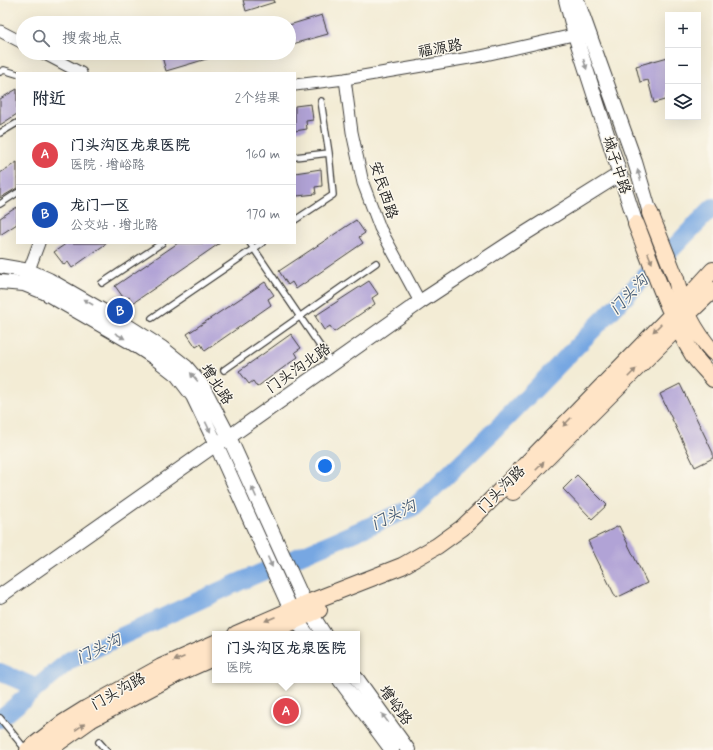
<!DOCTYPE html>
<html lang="zh">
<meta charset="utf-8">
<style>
body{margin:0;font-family:Mynerve,"LXGW WenKai TC",sans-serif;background:#f2f2f3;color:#1f2937}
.controls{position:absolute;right:12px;top:12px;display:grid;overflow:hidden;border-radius:0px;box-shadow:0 4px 16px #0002}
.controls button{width:36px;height:36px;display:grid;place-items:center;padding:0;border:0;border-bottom:1px solid #e0e1e3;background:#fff;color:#1f2937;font:20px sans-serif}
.you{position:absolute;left:325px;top:466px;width:14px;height:14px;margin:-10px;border:3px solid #fff;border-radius:50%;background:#1a73e8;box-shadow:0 0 0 6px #1a73e833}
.badge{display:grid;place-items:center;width:26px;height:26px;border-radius:50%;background:#111827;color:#fff;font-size:13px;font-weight:700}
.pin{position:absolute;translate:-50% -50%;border:2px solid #fff;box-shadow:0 1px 4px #0006}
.popup{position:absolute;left:212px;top:631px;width:148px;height:52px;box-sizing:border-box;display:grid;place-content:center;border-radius:0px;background:#fff;filter:drop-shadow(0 1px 3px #0005);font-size:13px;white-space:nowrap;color:#747a83}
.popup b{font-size:15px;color:#1f2937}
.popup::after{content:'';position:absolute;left:50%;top:100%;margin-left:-8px;border:8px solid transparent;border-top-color:#fff}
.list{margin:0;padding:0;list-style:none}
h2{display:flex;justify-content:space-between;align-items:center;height:52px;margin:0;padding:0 16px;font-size:17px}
h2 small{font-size:13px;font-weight:400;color:#747a83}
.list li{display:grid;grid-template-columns:26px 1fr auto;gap:12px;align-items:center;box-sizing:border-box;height:60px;padding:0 16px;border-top:1px solid #e0e1e3}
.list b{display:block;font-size:15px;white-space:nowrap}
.list p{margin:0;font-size:13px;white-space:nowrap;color:#747a83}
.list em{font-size:13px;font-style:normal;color:#747a83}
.icon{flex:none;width:22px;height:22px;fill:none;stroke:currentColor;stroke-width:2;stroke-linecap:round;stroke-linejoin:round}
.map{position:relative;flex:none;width:713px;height:750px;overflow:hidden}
.search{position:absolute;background:#fff;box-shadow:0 4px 16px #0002;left:16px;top:16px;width:280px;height:44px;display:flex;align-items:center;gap:10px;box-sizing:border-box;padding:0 14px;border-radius:22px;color:#747a83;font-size:15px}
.panel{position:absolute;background:#fff;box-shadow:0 4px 16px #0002;left:16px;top:72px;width:280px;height:172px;border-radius:0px}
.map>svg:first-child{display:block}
</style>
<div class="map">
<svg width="713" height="750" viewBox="0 0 713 750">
<rect width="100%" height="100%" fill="#fbf7ec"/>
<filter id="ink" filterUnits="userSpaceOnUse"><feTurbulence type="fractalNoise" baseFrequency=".025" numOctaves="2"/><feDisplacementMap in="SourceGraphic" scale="8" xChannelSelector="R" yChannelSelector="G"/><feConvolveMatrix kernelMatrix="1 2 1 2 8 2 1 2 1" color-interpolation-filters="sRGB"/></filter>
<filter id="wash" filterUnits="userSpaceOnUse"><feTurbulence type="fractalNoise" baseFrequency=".012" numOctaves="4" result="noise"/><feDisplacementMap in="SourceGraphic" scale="16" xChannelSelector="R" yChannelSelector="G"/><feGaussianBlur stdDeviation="0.9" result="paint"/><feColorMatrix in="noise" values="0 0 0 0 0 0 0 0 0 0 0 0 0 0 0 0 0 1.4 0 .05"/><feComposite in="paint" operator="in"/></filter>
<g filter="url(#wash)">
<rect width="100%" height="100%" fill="#f3ecd5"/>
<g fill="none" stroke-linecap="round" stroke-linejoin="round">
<path stroke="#77a7e2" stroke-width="18" d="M0 672 37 688
M0 719 70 660 239 582 414 507 495 430 713 207"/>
</g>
<g id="blocks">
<path fill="#b1a3d6" d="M243 0H274L275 2 246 11Z
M322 15 328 34 289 45V25Z
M161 53H220V55L166 71Z
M668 57V99L654 103 648 80 640 82 636 66Z
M17 89V114L0 125V99Z
M311 104 313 120 306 121 307 129 295 131V106Z
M17 162V188L0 198V173Z
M321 169 322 186 315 187 316 194 297 196 296 190H295V173Z
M17 207V224L0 235V218Z
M356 220 365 233 359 237 363 243 296 289 292 282 288 285 279 271Z
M67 243H107L72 268 68 262 64 265 54 252Z
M178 243H220L133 303 129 297 125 300 115 286Z
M369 281 378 294 372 298 375 304 334 332 330 326 324 330 315 316Z
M265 282 274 295 268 299 271 305 205 351 201 344 196 347 187 334Z
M291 334 301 348 295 352 298 357 257 387 253 381 249 384 239 371Z
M680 384 713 453V458L695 467 660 394Z
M577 475 607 505 592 519 563 489Z
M619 526 647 583 616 598 588 541Z"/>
</g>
</g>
<g filter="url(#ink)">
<use href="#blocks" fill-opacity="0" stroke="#3c3b38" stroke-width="1"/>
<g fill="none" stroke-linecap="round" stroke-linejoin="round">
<g stroke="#3c3b38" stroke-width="8">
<path id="service" d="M0 72 4 70 17 74
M0 133 17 123
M295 157 329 153
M0 204 17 193
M295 220 333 195 329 153 321 101
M250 243 332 364
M102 283 162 243
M152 318 262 243
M224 370 376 263
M0 718 26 750
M99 742 106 750"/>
</g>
<g stroke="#3c3b38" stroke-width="13">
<path id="minor" d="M0 31 23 43
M43 53 81 73
M345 79 352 132 363 183 380 228 420 302
M295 85 345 79 481 56 582 33
M26 278 39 243"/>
</g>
<g stroke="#3c3b38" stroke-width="16">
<path id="tertiary" d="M566 0 575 35 636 224
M577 0 635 162 650 213
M0 266 29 271 49 280 115 318 162 348 186 367 203 387 229 437 305 604 324 634
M0 282 24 284 44 292 129 341 155 358 177 375 193 396 216 444 291 610 296 620 307 634
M0 596 216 444 229 437 420 302 513 241 620 174
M357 679 408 750
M340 680 392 750"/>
</g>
<g stroke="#3c3b38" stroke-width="18">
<path id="secondary" d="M650 213 676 279C681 305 695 332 713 352
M636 224C653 267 669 316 693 355 699 364 707 371 713 379
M513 492 678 327 688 314 713 290
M236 634 305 604 402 566 437 546 462 528 487 504 683 303 713 270
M266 634 319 610
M28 750 63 723 87 708 161 667 215 643
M48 750 92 719 177 674 215 657"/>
</g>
<use href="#service" stroke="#fff" stroke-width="5.5"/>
<use href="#minor" stroke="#fff" stroke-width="11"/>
<use href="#tertiary" stroke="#fff" stroke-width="14"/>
<use href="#secondary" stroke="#ffe4c6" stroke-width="16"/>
</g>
<defs><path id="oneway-solid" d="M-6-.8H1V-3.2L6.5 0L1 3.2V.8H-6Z"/></defs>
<g fill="#999">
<use href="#oneway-solid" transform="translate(585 64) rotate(72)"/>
<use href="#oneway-solid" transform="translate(639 175) rotate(-106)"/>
<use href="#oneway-solid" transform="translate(88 302) rotate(-150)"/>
<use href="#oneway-solid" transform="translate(120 336) rotate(30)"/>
<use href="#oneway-solid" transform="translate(194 377) rotate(-130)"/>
<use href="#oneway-solid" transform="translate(208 427) rotate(64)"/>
<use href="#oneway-solid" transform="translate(254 492) rotate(-114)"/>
<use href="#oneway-solid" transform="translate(270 562) rotate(66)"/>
<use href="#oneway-solid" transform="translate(385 718) rotate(-126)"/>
</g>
<g fill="#998a7a">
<use href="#oneway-solid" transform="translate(650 258) rotate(68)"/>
<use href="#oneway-solid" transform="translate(657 328) rotate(135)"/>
<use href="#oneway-solid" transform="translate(632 373) rotate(-45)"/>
<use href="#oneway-solid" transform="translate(567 422) rotate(134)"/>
<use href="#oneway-solid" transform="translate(540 466) rotate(-45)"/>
<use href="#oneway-solid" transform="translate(270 619) rotate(157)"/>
<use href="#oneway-solid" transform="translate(179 659) rotate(157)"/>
<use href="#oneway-solid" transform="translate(80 727) rotate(-35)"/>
</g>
</g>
<g text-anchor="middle" stroke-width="3" stroke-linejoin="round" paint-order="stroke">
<g font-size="15" fill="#1c1c1c" stroke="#fbf7ec">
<text transform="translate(440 48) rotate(-10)" y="5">福源路</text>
<text transform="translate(617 165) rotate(72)" y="5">城子中路</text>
<text transform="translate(384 190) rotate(72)" y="5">安民西路</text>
<text transform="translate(298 368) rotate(-35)" y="5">门头沟北路</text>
<text transform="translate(217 384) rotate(57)" y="5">增北路</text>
<text transform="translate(501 489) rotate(-45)" y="5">门头沟路</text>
<text transform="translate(118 691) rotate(-29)" y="5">门头沟路</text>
<text transform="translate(396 705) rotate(54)" y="5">增峪路</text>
</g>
<g font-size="16" font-style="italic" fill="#455b75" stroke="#fbf7ec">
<text transform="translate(628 294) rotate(-46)" y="6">门头沟</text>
<text transform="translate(393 514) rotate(-26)" y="6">门头沟</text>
<text transform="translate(98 648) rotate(-25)" y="6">门头沟</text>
</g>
</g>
</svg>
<div class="controls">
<button>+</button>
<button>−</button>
<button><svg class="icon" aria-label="layers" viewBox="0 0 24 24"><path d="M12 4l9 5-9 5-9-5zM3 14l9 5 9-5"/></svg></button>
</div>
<div class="you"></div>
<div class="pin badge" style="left:286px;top:711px;background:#e0444e">A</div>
<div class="popup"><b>门头沟区龙泉医院</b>医院</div>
<div class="pin badge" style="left:120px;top:311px;background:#1a4fb4">B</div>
<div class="search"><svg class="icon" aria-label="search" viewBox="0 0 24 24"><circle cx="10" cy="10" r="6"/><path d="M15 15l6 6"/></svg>搜索地点</div>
<section class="panel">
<h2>附近<small>2个结果</small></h2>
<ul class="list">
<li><span class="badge" style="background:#e0444e">A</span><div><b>门头沟区龙泉医院</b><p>医院 · 增峪路</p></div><em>160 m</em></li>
<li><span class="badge" style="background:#1a4fb4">B</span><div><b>龙门一区</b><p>公交站 · 增北路</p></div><em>170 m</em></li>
</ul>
</section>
</div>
